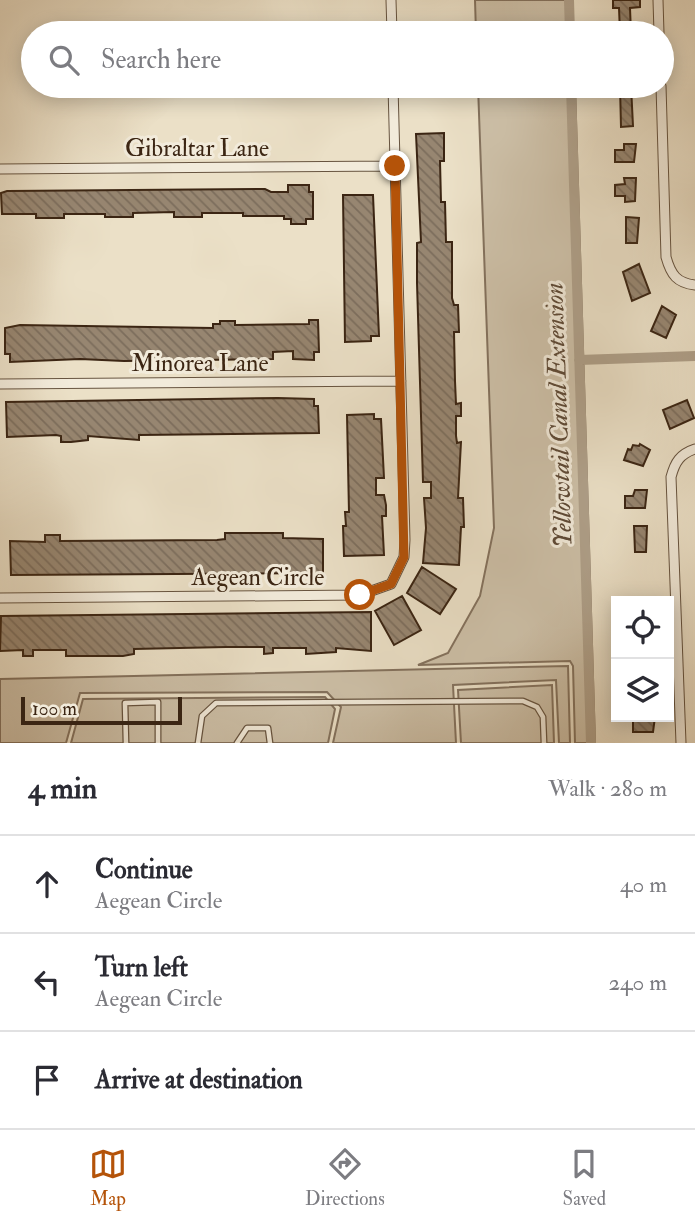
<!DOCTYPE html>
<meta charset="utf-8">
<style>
body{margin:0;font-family:"IM FELL Double Pica",serif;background:#f2f2f3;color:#2b2b33}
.controls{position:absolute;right:21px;bottom:21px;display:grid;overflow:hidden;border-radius:0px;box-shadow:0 4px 18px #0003}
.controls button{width:63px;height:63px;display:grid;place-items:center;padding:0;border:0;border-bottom:2px solid #e1e1e2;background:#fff;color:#2b2b33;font:35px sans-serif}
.scale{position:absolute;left:21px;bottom:18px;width:161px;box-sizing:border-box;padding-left:7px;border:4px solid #3b2513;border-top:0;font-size:19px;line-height:24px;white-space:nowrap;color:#3b2513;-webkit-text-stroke:5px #f2ebdb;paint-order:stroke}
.stop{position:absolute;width:21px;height:21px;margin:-16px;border:5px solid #b45309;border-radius:50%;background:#fff}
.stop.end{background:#b45309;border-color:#fff;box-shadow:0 2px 7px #0008}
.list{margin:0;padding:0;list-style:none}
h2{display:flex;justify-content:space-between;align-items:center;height:91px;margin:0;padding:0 28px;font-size:30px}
h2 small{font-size:23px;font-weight:400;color:#7c7c81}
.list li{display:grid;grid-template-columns:46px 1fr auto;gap:21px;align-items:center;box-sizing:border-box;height:98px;padding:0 28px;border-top:2px solid #e1e1e2}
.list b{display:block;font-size:26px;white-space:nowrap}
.list p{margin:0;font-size:23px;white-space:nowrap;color:#7c7c81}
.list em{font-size:23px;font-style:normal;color:#7c7c81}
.icon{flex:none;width:38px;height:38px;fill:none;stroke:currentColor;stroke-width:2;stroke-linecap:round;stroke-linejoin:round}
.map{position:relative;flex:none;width:695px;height:743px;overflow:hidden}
.search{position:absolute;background:#fff;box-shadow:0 4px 18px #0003;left:21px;right:21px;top:21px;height:77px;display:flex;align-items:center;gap:18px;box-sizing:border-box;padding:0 24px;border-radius:38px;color:#7c7c81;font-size:26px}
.sheet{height:385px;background:#fff}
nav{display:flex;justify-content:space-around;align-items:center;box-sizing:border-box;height:98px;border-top:2px solid #e1e1e2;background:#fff;font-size:19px;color:#7c7c81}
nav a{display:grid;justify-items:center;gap:4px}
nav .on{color:#b45309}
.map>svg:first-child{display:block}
</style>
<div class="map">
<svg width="695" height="743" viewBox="0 0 695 743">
<defs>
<pattern id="building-back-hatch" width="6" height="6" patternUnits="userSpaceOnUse" patternTransform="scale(1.75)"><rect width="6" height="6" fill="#978671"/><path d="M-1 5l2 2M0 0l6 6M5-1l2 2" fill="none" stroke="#7c6d5c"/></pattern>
</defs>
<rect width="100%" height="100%" fill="#ebe0c7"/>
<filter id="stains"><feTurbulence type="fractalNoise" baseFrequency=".00286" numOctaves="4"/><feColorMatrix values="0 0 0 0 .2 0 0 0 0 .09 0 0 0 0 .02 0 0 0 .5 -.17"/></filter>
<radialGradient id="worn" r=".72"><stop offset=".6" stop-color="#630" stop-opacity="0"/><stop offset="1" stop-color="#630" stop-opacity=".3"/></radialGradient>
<path fill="#cdc0a8" stroke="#84725e" stroke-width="2" d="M475 0H572L573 33H476Z
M478 86H575L595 743H575L573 666 570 661 418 665 448 653 480 596 494 528Z
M568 666 570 743H559L556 680 453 685 456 743H333L341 707 327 692 80 693 66 743H0V679Z
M552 685 554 743H461L458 690Z
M325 697 335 709 328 743H71L83 699Z"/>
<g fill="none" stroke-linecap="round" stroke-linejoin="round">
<path stroke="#afa08a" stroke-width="10" d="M569 0 570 33
M571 86 591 743
M579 360 695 356"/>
</g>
<path fill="url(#building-back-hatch)" stroke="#3b2513" stroke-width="2" d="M613 0H640V7L630 8 631 33H620L619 8H613Z
M620 86H631L633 126 621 127Z
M444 133V161H440L441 202H445L446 242H452V298L454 305H458L459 332H454L455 381 456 404 461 403V416H456V436L457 443 461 442 458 498H463L464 527H461L459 565 423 563 426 528 424 498H431V482H423L417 283V243L421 242 416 134Z
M624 144H636L634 162H615V150H624Z
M624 178H636L635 201 625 202V196H615V185L625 184Z
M288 185H309V192H313V219H306V224H291V219H284V216H243V213H202V217H174V212L133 213V217H105V214H64V218H36V214H2L1 193 7 191 265 189 271 192H288Z
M343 195H373L379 336H371V341L345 342Z
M626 217 639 218 637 243H626Z
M639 264 650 293 632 301 623 272Z
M662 306 676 315 666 338 651 331Z
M309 320H318L319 352H314V360L293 359V351L273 352V359L124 361 80 359 10 362V354H5V328L20 325 213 328V324H220V321H235V325L309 324Z
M278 398 314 399V406H318L319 433 139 435V440L88 436V440L71 442H61V436L56 435 7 437 6 402Z
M687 400 694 418 670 429 663 410Z
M374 414V419H381L384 478H376V495H384L386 505V516H382L384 555 344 556 343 526H346L345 512H349L347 415Z
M640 444 650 450 643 466 624 460 628 449 631 450 633 445 639 446Z
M635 490H647L645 508H625V496H633Z
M634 526H647L646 552H635Z
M225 533H283V538L323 539V573L11 575 10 541 45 542V535H60V541L217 540 225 539Z
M422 567 456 589 440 614 407 593Z
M402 596 421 630 394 645 375 611Z
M371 612V651L336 648V652L306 654V648H273V653L264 654V647H226L134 649V654L123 656H66V650H33V656H23V650L0 651 1 616Z
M643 717H655L653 732H633V721L643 720Z"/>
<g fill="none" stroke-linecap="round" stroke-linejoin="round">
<g stroke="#675440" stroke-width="7">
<path id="service" d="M126 743 125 703 158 702V743
M198 743 202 716 216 703 523 701 537 707 543 717 544 743
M237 743 247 728H268L270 743"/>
</g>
<g stroke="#675440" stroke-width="11">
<path id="minor" d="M391 0 392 33
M658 0 659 33
M661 86 666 257C671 275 677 283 695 285
M0 169 395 166
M0 384 401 381
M0 598 360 595 391 584 404 557 405 540 393 86
M681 743 671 477C675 462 680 454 695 449"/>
</g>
<use href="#service" stroke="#f2ebdb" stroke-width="4.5"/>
<use href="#minor" stroke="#f2ebdb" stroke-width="9"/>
</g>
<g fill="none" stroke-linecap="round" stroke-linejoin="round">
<path stroke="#b45309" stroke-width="9" d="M360 595 391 584 404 557 395 166"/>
</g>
<g text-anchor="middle" stroke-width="6" stroke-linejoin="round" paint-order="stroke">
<g font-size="24" fill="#3b2513" stroke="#f2ebdb">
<text x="197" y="156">Gibraltar Lane</text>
<text x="200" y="371">Minorea Lane</text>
<text x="258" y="585">Aegean Circle</text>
</g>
<g font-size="26" font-style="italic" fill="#5e4a37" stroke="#f2ebdb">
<text transform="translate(558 415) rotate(-92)" y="9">Yellowtail Canal Extension</text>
</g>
</g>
<rect width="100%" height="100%" filter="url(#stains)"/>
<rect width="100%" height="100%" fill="url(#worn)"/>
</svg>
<div class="controls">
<button><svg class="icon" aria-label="locate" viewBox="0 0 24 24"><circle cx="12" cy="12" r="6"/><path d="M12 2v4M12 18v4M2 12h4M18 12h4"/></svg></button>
<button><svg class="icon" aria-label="layers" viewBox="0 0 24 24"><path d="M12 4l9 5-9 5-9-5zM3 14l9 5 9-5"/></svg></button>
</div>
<div class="scale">100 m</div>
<div class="stop" style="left:360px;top:595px"></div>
<div class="stop end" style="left:395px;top:166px"></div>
<div class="search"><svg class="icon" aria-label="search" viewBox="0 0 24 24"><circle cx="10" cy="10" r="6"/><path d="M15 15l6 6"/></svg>Search here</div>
</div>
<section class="sheet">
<h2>4 min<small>Walk · 280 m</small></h2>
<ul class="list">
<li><svg class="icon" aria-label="ahead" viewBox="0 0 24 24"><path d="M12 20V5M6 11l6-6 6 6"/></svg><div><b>Continue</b><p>Aegean Circle</p></div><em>40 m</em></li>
<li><svg class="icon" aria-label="left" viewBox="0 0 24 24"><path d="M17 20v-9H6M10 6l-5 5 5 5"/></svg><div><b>Turn left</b><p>Aegean Circle</p></div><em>240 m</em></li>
<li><svg class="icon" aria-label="arrive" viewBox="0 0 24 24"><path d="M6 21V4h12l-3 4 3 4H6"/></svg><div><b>Arrive at destination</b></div></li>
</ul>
</section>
<nav>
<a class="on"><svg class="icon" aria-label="map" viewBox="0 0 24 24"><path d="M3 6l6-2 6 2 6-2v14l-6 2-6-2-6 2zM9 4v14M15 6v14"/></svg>Map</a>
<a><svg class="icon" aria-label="directions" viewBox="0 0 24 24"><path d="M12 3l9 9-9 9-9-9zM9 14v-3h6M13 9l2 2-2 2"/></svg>Directions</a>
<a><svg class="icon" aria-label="saved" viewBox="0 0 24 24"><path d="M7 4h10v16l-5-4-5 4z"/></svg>Saved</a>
</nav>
